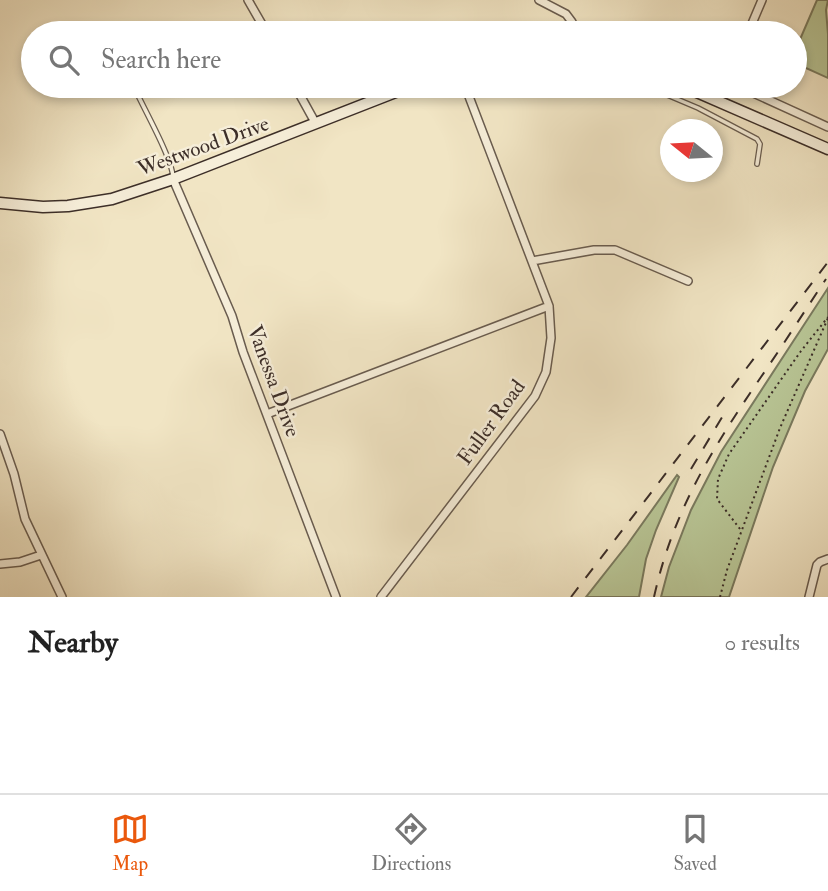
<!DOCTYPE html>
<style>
body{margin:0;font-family:"IM FELL Double Pica",serif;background:#f2f2f2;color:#222}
.compass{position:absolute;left:660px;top:119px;width:63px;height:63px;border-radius:50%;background:#fff;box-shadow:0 4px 10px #0003;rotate:288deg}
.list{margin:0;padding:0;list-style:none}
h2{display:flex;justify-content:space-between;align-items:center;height:91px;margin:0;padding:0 28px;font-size:30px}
h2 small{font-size:23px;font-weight:400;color:#767676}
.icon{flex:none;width:38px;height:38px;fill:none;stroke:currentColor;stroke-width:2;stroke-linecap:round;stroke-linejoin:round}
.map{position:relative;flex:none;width:828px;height:597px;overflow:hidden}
.search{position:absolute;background:#fff;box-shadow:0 4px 10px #0003;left:21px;right:21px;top:21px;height:77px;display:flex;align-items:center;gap:18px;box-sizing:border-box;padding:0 24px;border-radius:38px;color:#767676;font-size:26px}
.sheet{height:196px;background:#fff}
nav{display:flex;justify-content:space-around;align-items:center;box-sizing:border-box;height:98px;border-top:2px solid #e0e0e0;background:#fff;font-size:19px;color:#767676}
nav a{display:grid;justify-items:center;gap:4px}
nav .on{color:#ea580c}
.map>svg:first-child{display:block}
</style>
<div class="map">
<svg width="828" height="597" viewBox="0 0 828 597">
<rect width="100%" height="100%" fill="#f1e5c4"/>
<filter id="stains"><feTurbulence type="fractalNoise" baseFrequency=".00286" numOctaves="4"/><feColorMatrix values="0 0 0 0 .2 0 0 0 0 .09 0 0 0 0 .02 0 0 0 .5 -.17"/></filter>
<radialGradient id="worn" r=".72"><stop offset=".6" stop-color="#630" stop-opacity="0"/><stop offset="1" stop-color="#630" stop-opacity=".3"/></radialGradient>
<path fill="#b8c595" stroke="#7a7a5e" stroke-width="2" d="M817 0H828L826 10 828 34V78L795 63V51Z
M828 288V349L805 391 773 467 729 597H661L669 567 691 510 721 452Z
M677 475 679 477 656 530 646 559 639 597H586L627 545Z"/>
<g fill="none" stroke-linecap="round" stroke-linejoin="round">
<g stroke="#695c4f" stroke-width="6">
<path id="lane" d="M646 86 698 108 757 139 760 144 757 164
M135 89C144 109 172 158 173 177"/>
</g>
<g stroke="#695c4f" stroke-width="10">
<path id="street" d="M248 0 267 33
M539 0 566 14 572 22
M748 33 762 0
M295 86 316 124
M738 86 828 127
M718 101 725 86
M173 179 232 316 243 352 336 597
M532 261 594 250H615L688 281
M267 414 549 306
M0 434 14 474 25 519 62 597
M0 564 20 562 41 555
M381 597 535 396 546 372 551 338 549 306 465 86
M809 597 817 565 820 562 828 559"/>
</g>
<g stroke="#3c2e28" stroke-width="13">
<path id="secondary" d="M683 86 828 149
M0 203 43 207 68 206 112 199 173 179 411 86"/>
</g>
<path stroke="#3c2e28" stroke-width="2" stroke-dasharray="2 3.5" stroke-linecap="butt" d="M740 529 717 499 718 479 729 454 801 351 828 317
M720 597 727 570 780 428 828 318"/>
<use href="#lane" stroke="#f6eed9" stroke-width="3.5"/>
<use href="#street" stroke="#f6eed9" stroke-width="7"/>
<use href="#secondary" stroke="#f6eed9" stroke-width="10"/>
<path stroke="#3c2e28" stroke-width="2" stroke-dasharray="12 12" stroke-linecap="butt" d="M691 469 727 409
M571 597 828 262
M654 597C673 511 712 449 761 377 783 345 804 312 826 279"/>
</g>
<g text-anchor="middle" stroke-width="5" stroke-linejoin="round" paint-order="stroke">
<g font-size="21" fill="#3c2e28" stroke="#f6eed9">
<text transform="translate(203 146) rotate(-20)" y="7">Westwood Drive</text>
<text transform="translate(274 381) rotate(70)" y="7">Vanessa Drive</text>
<text transform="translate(491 422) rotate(-54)" y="7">Fuller Road</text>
</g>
</g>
<rect width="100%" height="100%" filter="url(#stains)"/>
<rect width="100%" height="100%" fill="url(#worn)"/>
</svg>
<svg class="compass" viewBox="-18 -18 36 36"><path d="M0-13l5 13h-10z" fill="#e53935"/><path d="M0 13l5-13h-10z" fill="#767676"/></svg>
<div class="search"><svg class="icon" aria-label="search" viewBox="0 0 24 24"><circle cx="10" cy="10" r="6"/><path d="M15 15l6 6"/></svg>Search here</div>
</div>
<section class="sheet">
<h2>Nearby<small>0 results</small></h2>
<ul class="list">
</ul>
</section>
<nav>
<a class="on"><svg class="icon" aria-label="map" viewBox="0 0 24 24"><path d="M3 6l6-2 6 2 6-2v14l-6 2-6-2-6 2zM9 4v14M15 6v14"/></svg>Map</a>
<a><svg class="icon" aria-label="directions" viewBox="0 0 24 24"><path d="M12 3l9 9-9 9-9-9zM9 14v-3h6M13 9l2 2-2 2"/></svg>Directions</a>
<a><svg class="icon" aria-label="saved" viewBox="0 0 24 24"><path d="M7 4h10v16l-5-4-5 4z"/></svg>Saved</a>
</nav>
